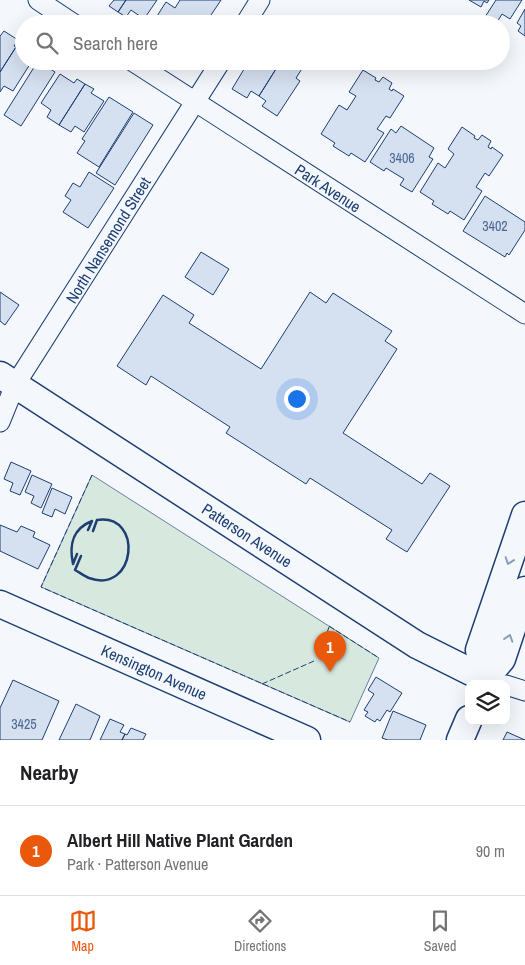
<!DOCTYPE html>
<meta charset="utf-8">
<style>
body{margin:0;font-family:"Archivo Narrow",sans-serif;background:#f6f6f6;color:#202124}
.controls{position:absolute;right:15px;bottom:15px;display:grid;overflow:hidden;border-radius:10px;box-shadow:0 5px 20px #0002}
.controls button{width:45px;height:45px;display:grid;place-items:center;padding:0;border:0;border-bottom:1px solid #e0e0e0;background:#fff;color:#202124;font:25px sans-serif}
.you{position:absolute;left:296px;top:398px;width:18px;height:18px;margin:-12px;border:4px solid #fff;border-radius:50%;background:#1a73e8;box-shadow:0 0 0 8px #1a73e833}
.badge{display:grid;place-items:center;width:32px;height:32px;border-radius:50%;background:#ea580c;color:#fff;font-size:16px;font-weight:700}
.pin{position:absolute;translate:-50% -41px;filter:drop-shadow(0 1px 2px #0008)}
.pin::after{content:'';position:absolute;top:26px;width:18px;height:15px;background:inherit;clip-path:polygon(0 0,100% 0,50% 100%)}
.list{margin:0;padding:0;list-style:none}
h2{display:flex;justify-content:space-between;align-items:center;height:65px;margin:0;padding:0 20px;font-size:21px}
h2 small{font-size:16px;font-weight:400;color:#757577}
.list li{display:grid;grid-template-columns:32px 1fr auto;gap:15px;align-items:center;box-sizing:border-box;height:90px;padding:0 20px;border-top:1px solid #e0e0e0}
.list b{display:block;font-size:19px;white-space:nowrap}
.list p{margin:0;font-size:16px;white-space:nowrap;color:#757577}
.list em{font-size:16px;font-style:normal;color:#757577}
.icon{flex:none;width:28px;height:28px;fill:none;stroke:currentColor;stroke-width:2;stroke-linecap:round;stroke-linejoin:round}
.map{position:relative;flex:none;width:525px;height:740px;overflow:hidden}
.search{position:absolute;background:#fff;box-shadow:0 5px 20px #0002;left:15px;right:15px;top:15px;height:55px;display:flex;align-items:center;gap:12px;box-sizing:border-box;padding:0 18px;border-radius:28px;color:#757577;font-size:19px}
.sheet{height:155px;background:#fff}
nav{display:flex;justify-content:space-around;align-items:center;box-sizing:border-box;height:70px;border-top:1px solid #e0e0e0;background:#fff;font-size:14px;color:#757577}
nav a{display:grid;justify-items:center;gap:2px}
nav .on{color:#ea580c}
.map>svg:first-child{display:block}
</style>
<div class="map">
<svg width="525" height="740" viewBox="0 0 525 740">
<rect width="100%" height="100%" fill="#f4f7fb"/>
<path fill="#d7e8df" stroke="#687fa3" d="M92 475 379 658 350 722 41 587Z"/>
<path fill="#d5e0f0" stroke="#1d3f73" d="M114 0H126L118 12 109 6Z
M126 0H157L144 19 131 10 126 17 118 12Z
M180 0H221L207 21 211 24H152L166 2 175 8Z
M469 0H489L487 3 484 1 481 7Z
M496 0H522L510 19 502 14 496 24 485 17Z
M525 9V36L518 31 521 26 517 23Z
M277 18 287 24H273Z
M4 31 18 40 14 46 16 47 0 72V36Z
M24 44V61H32L13 91 4 86 0 92V72L16 47 20 49Z
M38 61 55 72 21 126 4 115Z
M249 61H281L259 96 251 91 247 98 232 89Z
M281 61H312L309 66 305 64 296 78 300 81 277 116 262 106 266 101 259 96Z
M363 70 376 78 375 80 379 82 383 77 392 83 389 89 392 91 393 89 404 96 390 118 386 116 377 129 384 133 365 162 351 153 349 156 333 146 335 143 321 134 339 105 347 110 356 96 349 92Z
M60 74 74 83 77 79 85 84 59 125 47 117 51 110 41 103Z
M85 84 94 89 91 93 104 101 84 132 75 126 71 132 59 125Z
M109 97 133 112 99 167 77 153 85 141 82 139Z
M134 113 153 125 115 185 96 173Z
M401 126 434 148 429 157 433 159 412 192 400 185 404 179 386 168 384 171 370 162 391 129 396 133Z
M462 127 475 136 474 138 478 140 482 135 491 141 488 147 491 149 492 147 503 155 489 176 485 173 476 187 482 191 464 220 450 211 448 214 432 204 434 201 420 192 438 163 445 168 454 154 448 149Z
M89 172 114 188 88 228 63 212 71 200 65 196 73 183 80 187Z
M485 196 525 222V230L509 255 507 253 505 257 463 231Z
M201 252 229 269 213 295 185 277Z
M0 292 19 305 5 325 0 321Z
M310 292 326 303 333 293 392 331 385 341 397 349 343 433 422 484 430 473 450 486 407 552 386 539 392 530 310 478 306 484 226 433 230 427 151 376 146 385 117 366 163 295 194 315 189 323 261 369Z
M11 462 31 471 20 495 10 491 13 483 4 479Z
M32 475 52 484 41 508 31 503 34 496 25 492Z
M52 488 72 497 65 514 55 509 52 517 42 513Z
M0 525 17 532 21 526 35 532 33 537 50 545 38 569 0 551Z
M376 677 402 693 390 712 387 710 380 721 377 719 375 722 365 716 368 712 364 710 374 694 368 690Z
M13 680 59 701 42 740H0V708Z
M76 704 100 716 90 740H59Z
M393 711 426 725 420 740H388L382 738Z
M110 719 124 725 120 732 125 734 122 740H100Z
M131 728 146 734 143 740H122L125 734 127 735Z
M507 732 525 740H503Z"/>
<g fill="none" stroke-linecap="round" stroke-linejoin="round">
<g stroke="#1d3f73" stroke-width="21">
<path id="street" d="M38 0 74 24
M245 24 260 0
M132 61 525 314
M0 422 15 385 221 61
M506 685 525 691"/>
</g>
<g stroke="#1d3f73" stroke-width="29">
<path id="secondary" d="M0 375 417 645 485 679
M0 604 307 740
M485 679 479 650 525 515
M483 684 485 679 502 659 525 590
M460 740 469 719"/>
</g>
<use href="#street" stroke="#f4f7fb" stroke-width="19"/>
<use href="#secondary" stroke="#f4f7fb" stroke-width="26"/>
<path stroke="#1d3f73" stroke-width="1" stroke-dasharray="6 2.5" stroke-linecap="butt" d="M92 475 41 587 350 722
M329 626 379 658
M319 656 329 627
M262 684 314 661"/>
<path stroke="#1d3f73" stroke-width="2.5" d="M77 554 73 564C69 545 72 529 92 521L88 530
M81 556 75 570C79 572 84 576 89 578 136 595 144 513 97 520L93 531"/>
</g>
<defs><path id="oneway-chevron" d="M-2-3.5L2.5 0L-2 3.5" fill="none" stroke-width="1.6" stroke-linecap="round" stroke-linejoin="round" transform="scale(1.25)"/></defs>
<g stroke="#889bb7">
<use href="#oneway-chevron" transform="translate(509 561) rotate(109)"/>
<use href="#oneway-chevron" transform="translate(509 638) rotate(-72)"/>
</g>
<g text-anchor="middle" stroke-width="4" stroke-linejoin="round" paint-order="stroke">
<g font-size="14" fill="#4b6792">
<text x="402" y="163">3406</text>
<text x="495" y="231">3402</text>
<text x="24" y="729">3425</text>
</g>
<g font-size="16" fill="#1d3f73" stroke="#f4f7fb">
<text transform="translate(328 188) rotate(33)" y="6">Park Avenue</text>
<text transform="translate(108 240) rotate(-58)" y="6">North Nansemond Street</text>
<text transform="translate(247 535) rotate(33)" y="6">Patterson Avenue</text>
<text transform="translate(154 672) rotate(24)" y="6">Kensington Avenue</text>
</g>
</g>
</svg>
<div class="controls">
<button><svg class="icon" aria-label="layers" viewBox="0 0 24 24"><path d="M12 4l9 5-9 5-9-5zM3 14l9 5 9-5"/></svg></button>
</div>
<div class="you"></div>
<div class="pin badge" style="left:330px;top:672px">1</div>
<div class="search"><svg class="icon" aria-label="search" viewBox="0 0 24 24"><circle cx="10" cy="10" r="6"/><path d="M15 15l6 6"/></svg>Search here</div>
</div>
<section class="sheet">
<h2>Nearby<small></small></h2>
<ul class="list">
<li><span class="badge">1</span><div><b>Albert Hill Native Plant Garden</b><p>Park · Patterson Avenue</p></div><em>90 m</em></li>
</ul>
</section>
<nav>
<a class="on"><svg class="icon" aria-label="map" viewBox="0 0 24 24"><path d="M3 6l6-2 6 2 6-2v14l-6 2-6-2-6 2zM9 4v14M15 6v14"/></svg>Map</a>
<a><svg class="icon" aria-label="directions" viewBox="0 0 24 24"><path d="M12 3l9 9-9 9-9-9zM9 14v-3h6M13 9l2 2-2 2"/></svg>Directions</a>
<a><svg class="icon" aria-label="saved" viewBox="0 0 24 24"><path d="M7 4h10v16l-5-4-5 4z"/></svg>Saved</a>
</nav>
